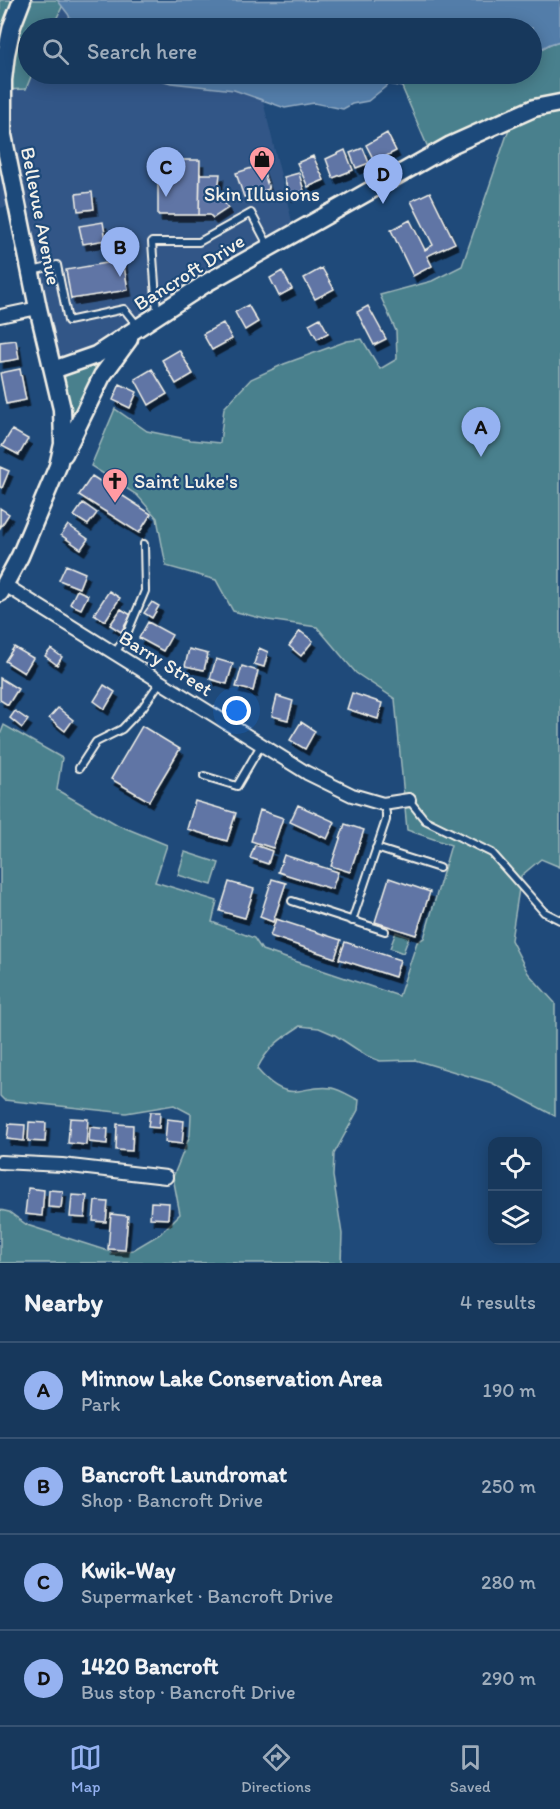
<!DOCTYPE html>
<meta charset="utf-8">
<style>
body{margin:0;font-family:Itim,sans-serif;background:#244365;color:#f1f3f6}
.controls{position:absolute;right:18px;bottom:18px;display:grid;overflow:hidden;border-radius:12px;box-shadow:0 3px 15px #0003}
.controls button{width:54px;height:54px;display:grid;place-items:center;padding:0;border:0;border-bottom:2px solid #365272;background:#17385c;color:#f1f3f6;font:30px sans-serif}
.you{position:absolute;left:237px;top:711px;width:21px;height:21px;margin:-15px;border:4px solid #fff;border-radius:50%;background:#1a73e8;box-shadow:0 0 0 9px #1a73e833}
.badge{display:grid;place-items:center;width:39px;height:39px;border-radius:50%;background:#95b2f1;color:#111;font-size:20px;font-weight:700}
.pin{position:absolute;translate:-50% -50px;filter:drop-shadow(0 2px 3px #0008)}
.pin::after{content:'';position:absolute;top:32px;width:21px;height:18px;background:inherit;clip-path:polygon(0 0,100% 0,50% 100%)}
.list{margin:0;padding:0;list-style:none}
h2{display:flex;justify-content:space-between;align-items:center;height:78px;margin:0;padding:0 24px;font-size:26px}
h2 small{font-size:20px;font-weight:400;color:#9eacbb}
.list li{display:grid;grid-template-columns:39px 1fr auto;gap:18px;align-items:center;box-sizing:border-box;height:96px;padding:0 24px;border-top:2px solid #365272}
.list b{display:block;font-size:22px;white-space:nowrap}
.list p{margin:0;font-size:20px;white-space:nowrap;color:#9eacbb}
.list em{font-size:20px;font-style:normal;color:#9eacbb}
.icon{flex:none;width:33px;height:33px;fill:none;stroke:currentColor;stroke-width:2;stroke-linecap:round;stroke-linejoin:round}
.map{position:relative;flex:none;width:560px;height:1263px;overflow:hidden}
.search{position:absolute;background:#17385c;box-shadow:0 3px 15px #0003;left:18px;right:18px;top:18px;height:66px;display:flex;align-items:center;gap:15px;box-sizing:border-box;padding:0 21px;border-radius:33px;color:#9eacbb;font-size:22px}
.sheet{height:462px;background:#17385c}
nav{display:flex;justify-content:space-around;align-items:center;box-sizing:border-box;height:84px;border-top:2px solid #365272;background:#17385c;font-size:16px;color:#9eacbb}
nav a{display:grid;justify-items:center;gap:3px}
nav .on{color:#95b2f1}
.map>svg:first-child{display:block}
</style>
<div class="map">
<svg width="560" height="1263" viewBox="0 0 560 1263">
<defs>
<filter id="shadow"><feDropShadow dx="3.5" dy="6" stdDeviation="0" flood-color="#0009"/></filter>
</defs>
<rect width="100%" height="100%" fill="#1f4a7a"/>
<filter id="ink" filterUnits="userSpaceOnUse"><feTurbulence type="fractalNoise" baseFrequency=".0167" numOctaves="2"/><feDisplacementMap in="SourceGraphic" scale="12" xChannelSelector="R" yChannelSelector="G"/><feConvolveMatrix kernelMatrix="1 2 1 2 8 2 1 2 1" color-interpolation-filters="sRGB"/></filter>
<g filter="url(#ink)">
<path fill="#325787" d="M63 5 68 14 75 28H52Z
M32 74H105L111 76 118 75 145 80 150 77 171 83 234 90 258 98 263 101 295 234 54 370 18 204 0 208V134L4 90 26 89Z"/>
<path fill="#4a808d" stroke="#9fb8ba" stroke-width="1.5" d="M0 0H58L63 5 52 28H28V74H32L26 89 4 90 14 23 0 24Z
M560 41V867L541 859 521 876 511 940 528 973 555 1003V1116L492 1083 415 1060 380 1061 367 1056 335 1035 319 1028 300 1026C280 1039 268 1047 257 1069 267 1081 282 1094 298 1091 311 1089 318 1086 332 1088 341 1090 350 1096 359 1100L358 1110 334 1154 333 1176 342 1234 341 1263H0V1210L9 1212 27 1225 114 1253 133 1250 160 1234 180 1214 173 1177 190 1135 191 1114 174 1105 126 1113 4 1100 0 1096V735L4 725 62 758 57 790 118 825 167 845 155 882 217 901 212 922 254 938 262 950 399 996 417 942 424 938 451 845 407 830 395 699 356 673 317 627 268 620 233 611 216 580 166 566 157 518 137 495 91 466 115 409 147 431 191 440 220 443 224 408 251 379 284 364 347 341 362 339 380 369 397 359 396 331 380 295 432 281 462 266 512 120 432 157 402 87 415 74H532V54L550 44Z
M136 331 59 466 54 370Z
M185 852 219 863 212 885 178 875Z
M396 932 409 937 403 953 390 948Z"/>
<path fill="#537da9" stroke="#93abc2" stroke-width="1.5" d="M560 0V41L550 44 532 54V28H75L68 14 58 1Z
M105 74H415L402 87 389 84 368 101 352 104 343 109 314 103 285 108 234 90 171 83 151 77 145 80 119 75 111 76Z"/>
<path fill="#6075a5" stroke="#f4f1e8" stroke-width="1.5" filter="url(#shadow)" d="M387 133 396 151 375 162 366 145Z
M363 148 369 163 356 168 350 153Z
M345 150 353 170 333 178 326 159Z
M313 156 324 180 308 187 297 163Z
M158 160H200L199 215H158Z
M261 165 269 189 244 197 236 173Z
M299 173 304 191 289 195 284 177Z
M200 174H220L218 192 228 208 213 218 210 215H199Z
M92 192 94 209 78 211 76 194Z
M430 192 455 243 427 256 432 266 413 276 391 230 410 220 425 250 433 245 411 201Z
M103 222 106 240 83 244 79 226Z
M123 260 128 290 71 299 66 270Z
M322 268 334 289 315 299 304 278Z
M282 271 292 289 279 296 270 278Z
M248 305 258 322 245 330 235 312Z
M368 306 386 339 374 345 357 312Z
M320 318 328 333 317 339 309 324Z
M223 323 232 339 212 350 203 334Z
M16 340 19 359 0 362V342Z
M179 350 193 374 176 384 162 360Z
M20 369 26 400 6 404 0 373Z
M152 369 167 394 149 405 135 379Z
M120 384 137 392 130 408 113 400Z
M12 430 28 439 19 455 2 446Z
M0 467 9 471 2 488 0 487Z
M92 476 151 514 139 533 79 495Z
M83 503 97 513 88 525 74 516Z
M0 508 9 514 0 528Z
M68 525 88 539 81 549 61 535Z
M66 565 85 573 79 588 59 580Z
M77 590 88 595 81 609 70 604Z
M109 591 120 598 105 621 94 614Z
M152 602 159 606 152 618 144 613Z
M121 609 131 615 121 632 110 625Z
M148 622 172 635 163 651 139 638Z
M300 631 313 641 301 656 289 646Z
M14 647 33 658 24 673 5 661Z
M259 648 268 652 264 667 254 664Z
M51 649 62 657 57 665 45 656Z
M189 649 208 654 204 670 185 666Z
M216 659 233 664 227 684 210 679Z
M242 666 258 671 253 691 236 687Z
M0 678 18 689 8 705 0 700Z
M104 685 115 692 105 709 94 701Z
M352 693 382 703 378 719 347 709Z
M277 696 293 701 288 720 272 716Z
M58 708 73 720 65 731 49 718Z
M15 711 28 720 22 728 10 718Z
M301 722 315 731 305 749 290 740Z
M142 726 180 749 149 801 111 779Z
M195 801 236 813 227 841 187 829Z
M298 805 335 822 327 839 290 822Z
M260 810 283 818 273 848 251 841Z
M345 824 364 830 350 872 331 866Z
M255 845 272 851 268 864 250 858Z
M284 855 338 872 332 889 278 872Z
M389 878 430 892 416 935 375 922Z
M272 879 286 883 273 922 260 917Z
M229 882 254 889 245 918 220 911Z
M276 919 341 940 335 958 270 936Z
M345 942 400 960 395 977 339 959Z
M150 1112H160L159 1128 148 1127Z
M70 1118 88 1119 86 1145 68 1143Z
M167 1119 184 1121 182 1144 165 1142Z
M29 1122 46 1123 45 1142 28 1141Z
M9 1124 25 1125 24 1141 7 1139Z
M117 1124 133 1125 132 1151 116 1150Z
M90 1127 108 1129 107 1144 89 1142Z
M28 1188 44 1190 42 1216 25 1214Z
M49 1190 63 1191 61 1208 48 1207Z
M72 1195 87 1196 85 1218 70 1217Z
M95 1201 108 1202 106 1222 93 1221Z
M151 1202 169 1203 168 1219 150 1218Z
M111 1214 128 1216 125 1250 108 1249Z"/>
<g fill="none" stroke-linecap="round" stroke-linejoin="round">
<g stroke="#f4f1e8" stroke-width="10">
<path id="lane" d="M32 271 57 265 68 321 124 309 137 325
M157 312 152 242H199L251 213 268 245
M115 653 126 636 145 591 144 544
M79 768 96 742 122 729 143 707 160 682
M204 776 237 786 261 745
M409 800 425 820 492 853 544 912 560 920
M376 848 439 868
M292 901 385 931
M352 921 386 820V813L383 804"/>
</g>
<g stroke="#f4f1e8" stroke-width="16">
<path id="street" d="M0 316 38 308
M5 585 307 773 352 795 383 804 409 800
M0 1162 62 1165 166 1177"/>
</g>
<g stroke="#f4f1e8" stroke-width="21">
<path id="secondary" d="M53 370 96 355 208 282 451 145 534 108 560 103
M64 454 102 376 129 339
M0 593 20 556 58 466 63 444 62 409 38 308 3 135V80L6 54 12 26 22 0"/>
</g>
<use href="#lane" stroke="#1f4a7a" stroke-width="6"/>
<use href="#street" stroke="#1f4a7a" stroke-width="12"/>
<use href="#secondary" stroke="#1f4a7a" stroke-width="16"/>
</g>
</g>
<defs>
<g id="shop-pin" transform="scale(1.35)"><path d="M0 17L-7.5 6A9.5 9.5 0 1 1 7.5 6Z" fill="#ff9aa2" stroke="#1f4a7a"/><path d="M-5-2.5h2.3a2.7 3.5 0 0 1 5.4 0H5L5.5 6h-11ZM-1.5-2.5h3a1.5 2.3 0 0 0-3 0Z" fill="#111"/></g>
<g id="church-pin" transform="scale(1.35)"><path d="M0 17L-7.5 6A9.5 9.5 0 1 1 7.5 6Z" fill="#ff9aa2" stroke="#1f4a7a"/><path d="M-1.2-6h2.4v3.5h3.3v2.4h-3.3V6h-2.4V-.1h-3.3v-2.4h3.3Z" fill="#111"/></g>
</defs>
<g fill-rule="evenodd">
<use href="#shop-pin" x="262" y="159"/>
<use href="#church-pin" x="115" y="481"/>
</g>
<g text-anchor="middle" stroke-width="4.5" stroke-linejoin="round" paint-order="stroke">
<g font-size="20" fill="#f4f1e8" stroke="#1f4a7a">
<text x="262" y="201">Skin Illusions</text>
<text x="134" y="488" text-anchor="start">Saint Luke's</text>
</g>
<g font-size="20" fill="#f4f1e8" stroke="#1f4a7a">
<text transform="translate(41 216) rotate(79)" y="7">Bellevue Avenue</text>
<text transform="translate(189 272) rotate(-32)" y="7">Bancroft Drive</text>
<text transform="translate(166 663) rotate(32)" y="7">Barry Street</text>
</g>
</g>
</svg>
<div class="controls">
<button><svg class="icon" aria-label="locate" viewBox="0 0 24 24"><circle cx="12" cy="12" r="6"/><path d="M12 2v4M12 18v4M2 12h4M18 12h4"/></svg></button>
<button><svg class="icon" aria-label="layers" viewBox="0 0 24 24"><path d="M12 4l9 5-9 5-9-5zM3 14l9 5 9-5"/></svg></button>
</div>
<div class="you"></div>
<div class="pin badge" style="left:481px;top:457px">A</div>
<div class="pin badge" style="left:120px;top:277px">B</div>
<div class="pin badge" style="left:166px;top:197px">C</div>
<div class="pin badge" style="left:383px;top:204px">D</div>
<div class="search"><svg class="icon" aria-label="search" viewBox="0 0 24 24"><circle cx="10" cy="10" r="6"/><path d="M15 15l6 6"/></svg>Search here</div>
</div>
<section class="sheet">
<h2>Nearby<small>4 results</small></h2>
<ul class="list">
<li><span class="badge">A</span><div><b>Minnow Lake Conservation Area</b><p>Park</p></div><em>190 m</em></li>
<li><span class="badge">B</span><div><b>Bancroft Laundromat</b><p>Shop · Bancroft Drive</p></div><em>250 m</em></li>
<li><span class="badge">C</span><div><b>Kwik-Way</b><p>Supermarket · Bancroft Drive</p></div><em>280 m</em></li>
<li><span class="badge">D</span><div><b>1420 Bancroft</b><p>Bus stop · Bancroft Drive</p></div><em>290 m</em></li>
</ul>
</section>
<nav>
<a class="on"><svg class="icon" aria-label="map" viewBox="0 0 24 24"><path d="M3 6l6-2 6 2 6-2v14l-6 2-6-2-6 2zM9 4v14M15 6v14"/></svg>Map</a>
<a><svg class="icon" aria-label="directions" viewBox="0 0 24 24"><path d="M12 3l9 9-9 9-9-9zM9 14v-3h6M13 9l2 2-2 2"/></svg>Directions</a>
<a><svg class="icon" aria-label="saved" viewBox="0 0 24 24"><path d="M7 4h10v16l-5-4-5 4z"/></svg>Saved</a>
</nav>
